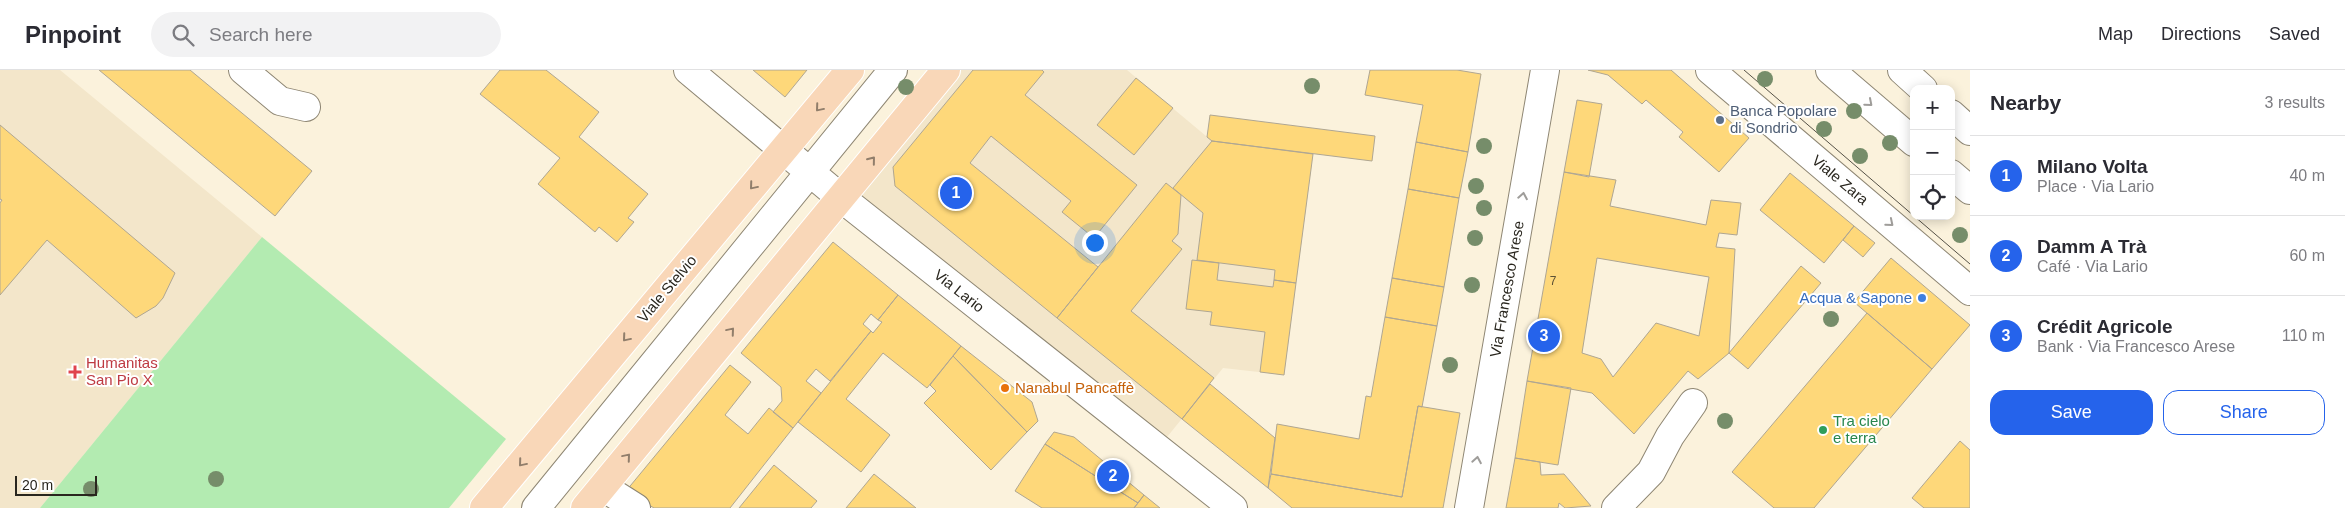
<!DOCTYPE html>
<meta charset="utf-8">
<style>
body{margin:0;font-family:Helvetica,sans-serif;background:#f2f2f3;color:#2b2b33}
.controls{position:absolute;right:15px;top:15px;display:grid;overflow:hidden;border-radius:10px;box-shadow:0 2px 12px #0003}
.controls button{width:45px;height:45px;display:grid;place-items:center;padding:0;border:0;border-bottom:1px solid #e1e1e2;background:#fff;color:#2b2b33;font:25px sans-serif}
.scale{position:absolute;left:15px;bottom:12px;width:82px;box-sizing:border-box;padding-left:5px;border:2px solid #29261e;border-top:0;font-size:14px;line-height:18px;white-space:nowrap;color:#29261e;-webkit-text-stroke:4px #fff;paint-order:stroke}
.you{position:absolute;left:1094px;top:172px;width:18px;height:18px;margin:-12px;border:4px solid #fff;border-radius:50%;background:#1a73e8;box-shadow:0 0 0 8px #1a73e833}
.badge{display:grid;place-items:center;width:32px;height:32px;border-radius:50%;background:#2563eb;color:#fff;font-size:16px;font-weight:700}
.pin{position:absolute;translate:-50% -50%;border:2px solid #fff;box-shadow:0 1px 5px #0006}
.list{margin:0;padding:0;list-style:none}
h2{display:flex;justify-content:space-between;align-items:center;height:65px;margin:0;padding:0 20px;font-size:21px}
h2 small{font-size:16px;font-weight:400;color:#7c7c81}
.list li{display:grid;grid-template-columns:32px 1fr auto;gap:15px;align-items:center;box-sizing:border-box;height:80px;padding:0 20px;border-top:1px solid #e1e1e2}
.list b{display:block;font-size:19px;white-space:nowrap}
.list p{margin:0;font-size:16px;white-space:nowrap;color:#7c7c81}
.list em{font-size:16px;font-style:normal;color:#7c7c81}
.actions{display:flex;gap:10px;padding:15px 20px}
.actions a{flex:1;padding:11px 0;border:1px solid #2563eb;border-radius:15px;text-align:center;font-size:18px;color:#2563eb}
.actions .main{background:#2563eb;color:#fff}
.icon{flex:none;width:28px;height:28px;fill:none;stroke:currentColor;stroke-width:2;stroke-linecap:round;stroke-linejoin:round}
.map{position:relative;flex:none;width:1970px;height:438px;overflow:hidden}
header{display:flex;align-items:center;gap:30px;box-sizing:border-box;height:70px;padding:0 25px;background:#fff;border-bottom:1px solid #e1e1e2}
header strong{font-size:24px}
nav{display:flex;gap:28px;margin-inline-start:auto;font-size:18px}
.search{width:350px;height:45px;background:#f2f2f3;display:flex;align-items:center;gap:12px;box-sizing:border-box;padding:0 18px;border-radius:28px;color:#7c7c81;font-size:19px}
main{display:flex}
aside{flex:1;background:#fff}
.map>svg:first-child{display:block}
</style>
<header>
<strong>Pinpoint</strong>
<div class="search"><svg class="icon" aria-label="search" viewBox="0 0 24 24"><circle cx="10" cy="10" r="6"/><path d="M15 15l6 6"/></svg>Search here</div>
<nav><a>Map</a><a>Directions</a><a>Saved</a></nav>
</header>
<main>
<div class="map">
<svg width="1970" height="438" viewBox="0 0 1970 438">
<rect width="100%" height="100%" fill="#fbf2dc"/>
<path fill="#f3e6ca" d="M0 0H60L262 167 40 438H0Z
M952 0H1127L1212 71 1313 84 1284 305 1223 298 1163 372 847 126Z"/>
<path fill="#b3ebb1" d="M262 167 506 369 449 438H40Z"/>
<path fill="#fed87a" stroke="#afa692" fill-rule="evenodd" d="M99 0H190L312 101 275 146Z
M500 0H546L599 42 579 67 648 124 628 148 634 152 617 172 599 157 595 162 538 114 560 88 480 24Z
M753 0H807L785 27Z
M973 0H1042L1044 2 1025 25 1137 115 1094 168 1062 142 1071 131 991 66 970 93 1098 197 1057 248 895 116 893 97Z
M1370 0H1457L1481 4 1468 82 1416 72 1423 35 1365 25Z
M1588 0H1671L1749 68 1719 102 1679 67 1683 62 1646 30 1642 34 1608 5Z
M1136 8 1173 38 1134 85 1097 55Z
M1577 30 1602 34 1589 107 1564 102Z
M1210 45 1375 66 1372 91 1212 71 1207 67Z
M0 55 175 203 163 228 156 236 136 248 47 170 0 225V133L2 130 0 129Z
M1212 71 1313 84 1296 213 1274 210 1275 200 1197 190 1203 143 1173 118Z
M1416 72 1468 82 1459 128 1408 119Z
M1564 102 1616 110 1610 136 1706 155 1711 130 1741 133 1737 165 1719 163 1716 177 1735 179 1729 283 1698 309 1688 301 1634 364 1592 323 1527 311ZM1597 188 1709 207 1699 266 1656 253 1613 307 1601 289 1582 283Z
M1790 103 1854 156 1824 193 1760 140Z
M1166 113 1181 125 1178 164 1172 171 1182 179 1131 241 1214 308 1182 349 1057 248Z
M1408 119 1459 128 1444 217 1392 208Z
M1854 156 1875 173 1863 187 1843 170Z
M833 172 898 225 878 250 871 244 863 254 871 261 830 311 816 299 806 311 821 323 793 358 773 342 782 331 781 317 741 283Z
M1891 188 1970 255 1932 299 1854 232Z
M1192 190 1219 193 1217 210 1273 217 1274 210 1296 213 1284 305 1260 302 1265 262 1210 255 1212 242 1186 239Z
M1801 196 1821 213 1748 299 1729 283Z
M1392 208 1444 217 1437 256 1385 247Z
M898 225 961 276 927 318 883 283 846 329 890 365 861 402 798 352 871 261 873 263 882 252 878 250Z
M1867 243 1932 299 1814 438H1774L1732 402Z
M1385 247 1437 256 1422 337 1418 336 1402 427 1271 404 1277 354 1359 369 1366 326 1371 327Z
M961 276 1032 332 1038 351 1027 362 953 286Z
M953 286 1027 362 991 400 924 333 936 321 930 315Z
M730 295 751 312 725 345 748 364 769 338 793 358 730 438H654L626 421Z
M1527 311 1571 318 1558 395 1515 388Z
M1210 314 1275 368 1268 418 1182 349Z
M1418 336 1460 343 1443 438H1292L1268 418 1271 404 1402 427Z
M1054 362 1074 367 1144 425 1138 433 1045 374Z
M1960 371 1970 380V438H1924L1912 428Z
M1045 374 1138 433 1134 438H1042L1015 421Z
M1515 388 1540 392 1541 405 1564 404 1591 436 1565 438 1559 433 1558 438H1506Z
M774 395 817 431 811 438H739Z
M874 404 916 438H846Z
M1144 425 1160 438H1134Z"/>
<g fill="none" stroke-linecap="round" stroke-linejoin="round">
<g stroke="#8e8673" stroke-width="30">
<path id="minor" d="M243 0 280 31 306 37
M688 0 835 123 1233 438
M1710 0 1970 221
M1830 0 1914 72
M1902 0 1923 19
M1951 44 1970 61
M1951 104 1970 120
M603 417 636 438
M536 438 893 0
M1469 438 1545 0
M1616 438 1651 402 1670 366 1693 333"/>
</g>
<g stroke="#fff" stroke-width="30">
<path id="major" d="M484 438 850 0
M585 438 946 0"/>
</g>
<use href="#minor" stroke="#fff" stroke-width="28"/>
<use href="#major" stroke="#f9d7b8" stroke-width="28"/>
<path stroke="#565247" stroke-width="1" d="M1744 0 1914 146
M1914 146 1970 194"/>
</g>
<g fill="#768d6a">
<circle cx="1765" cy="9" r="8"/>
<circle cx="1312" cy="16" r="8"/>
<circle cx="906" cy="17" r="8"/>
<circle cx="1854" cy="41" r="8"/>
<circle cx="1824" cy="59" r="8"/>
<circle cx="1890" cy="73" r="8"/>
<circle cx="1484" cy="76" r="8"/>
<circle cx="1860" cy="86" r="8"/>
<circle cx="1476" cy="116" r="8"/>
<circle cx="1484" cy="138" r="8"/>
<circle cx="1960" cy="165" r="8"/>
<circle cx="1475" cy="168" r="8"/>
<circle cx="1472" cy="215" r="8"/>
<circle cx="1831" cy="249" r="8"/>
<circle cx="1450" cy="295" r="8"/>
<circle cx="1725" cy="351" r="8"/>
<circle cx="216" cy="409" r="8"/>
<circle cx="91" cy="419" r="8"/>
</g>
<defs><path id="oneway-chevron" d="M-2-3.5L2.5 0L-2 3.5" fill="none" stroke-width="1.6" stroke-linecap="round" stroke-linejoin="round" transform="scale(1.25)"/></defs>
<g stroke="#9f9d9a">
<use href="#oneway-chevron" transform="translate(1869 33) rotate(41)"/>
<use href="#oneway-chevron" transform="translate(1523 126) rotate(-80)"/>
<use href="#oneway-chevron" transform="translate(1890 153) rotate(40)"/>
<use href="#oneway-chevron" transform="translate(1477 390) rotate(-80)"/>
</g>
<g stroke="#917e6b">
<use href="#oneway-chevron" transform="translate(819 38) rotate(130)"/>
<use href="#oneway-chevron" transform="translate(872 90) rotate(-51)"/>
<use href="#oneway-chevron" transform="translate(753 116) rotate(130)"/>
<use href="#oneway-chevron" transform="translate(731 261) rotate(-50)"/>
<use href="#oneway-chevron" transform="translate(626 268) rotate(130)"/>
<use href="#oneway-chevron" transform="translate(627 387) rotate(-50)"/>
<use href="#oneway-chevron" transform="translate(522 393) rotate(130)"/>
</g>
<circle fill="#5c6f8a" stroke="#fff" stroke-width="2" cx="1720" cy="50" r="5"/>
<circle fill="#3f7fe0" stroke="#fff" stroke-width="2" cx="1922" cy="228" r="5"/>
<path fill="#e0444e" stroke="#fff" stroke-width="2" d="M72.5 294.5h5v5h5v5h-5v5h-5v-5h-5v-5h5z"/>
<circle fill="#e8710a" stroke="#fff" stroke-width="2" cx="1005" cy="318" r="5"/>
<circle fill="#2e9e5b" stroke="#fff" stroke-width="2" cx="1823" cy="360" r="5"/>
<g text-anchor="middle" stroke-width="4" stroke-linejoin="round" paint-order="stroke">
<g font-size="12" fill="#5e5235">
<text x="1553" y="215">7</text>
</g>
<g font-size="15" fill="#4e5e75" stroke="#fff" text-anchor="start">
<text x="1730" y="46">Banca Popolare<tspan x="1730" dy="17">di Sondrio</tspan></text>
</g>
<g font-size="15" fill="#29261e" stroke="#fff">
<text transform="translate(1840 110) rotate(40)" y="5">Viale Zara</text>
<text transform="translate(667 219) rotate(-50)" y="5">Viale Stelvio</text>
<text transform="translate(1507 219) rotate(-80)" y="5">Via Francesco Arese</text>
<text transform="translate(959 221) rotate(38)" y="5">Via Lario</text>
</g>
<g font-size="15" fill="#366cbe" stroke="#fff" text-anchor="end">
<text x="1912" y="233">Acqua &amp; Sapone</text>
</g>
<g font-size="15" fill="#be3a42" stroke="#fff" text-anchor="start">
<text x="86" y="298">Humanitas<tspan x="86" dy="17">San Pio X</tspan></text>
</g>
<g font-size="15" fill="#c56008" stroke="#fff" text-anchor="start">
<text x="1015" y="323">Nanabul Pancaffè</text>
</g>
<g font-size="15" fill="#27864d" stroke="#fff" text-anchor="start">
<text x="1833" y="356">Tra cielo<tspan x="1833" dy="17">e terra</tspan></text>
</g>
</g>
</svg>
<div class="controls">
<button>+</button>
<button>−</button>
<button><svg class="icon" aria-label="locate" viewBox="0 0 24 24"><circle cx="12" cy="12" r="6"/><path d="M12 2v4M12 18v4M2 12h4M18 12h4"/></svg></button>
</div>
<div class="scale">20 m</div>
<div class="you"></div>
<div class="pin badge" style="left:956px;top:123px">1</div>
<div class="pin badge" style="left:1113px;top:406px">2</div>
<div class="pin badge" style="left:1544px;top:266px">3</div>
</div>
<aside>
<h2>Nearby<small>3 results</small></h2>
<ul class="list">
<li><span class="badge">1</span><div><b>Milano Volta</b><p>Place · Via Lario</p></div><em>40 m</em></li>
<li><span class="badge">2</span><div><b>Damm A Trà</b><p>Café · Via Lario</p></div><em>60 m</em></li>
<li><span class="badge">3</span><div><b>Crédit Agricole</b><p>Bank · Via Francesco Arese</p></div><em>110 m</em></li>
</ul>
<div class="actions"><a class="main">Save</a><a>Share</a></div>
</aside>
</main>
